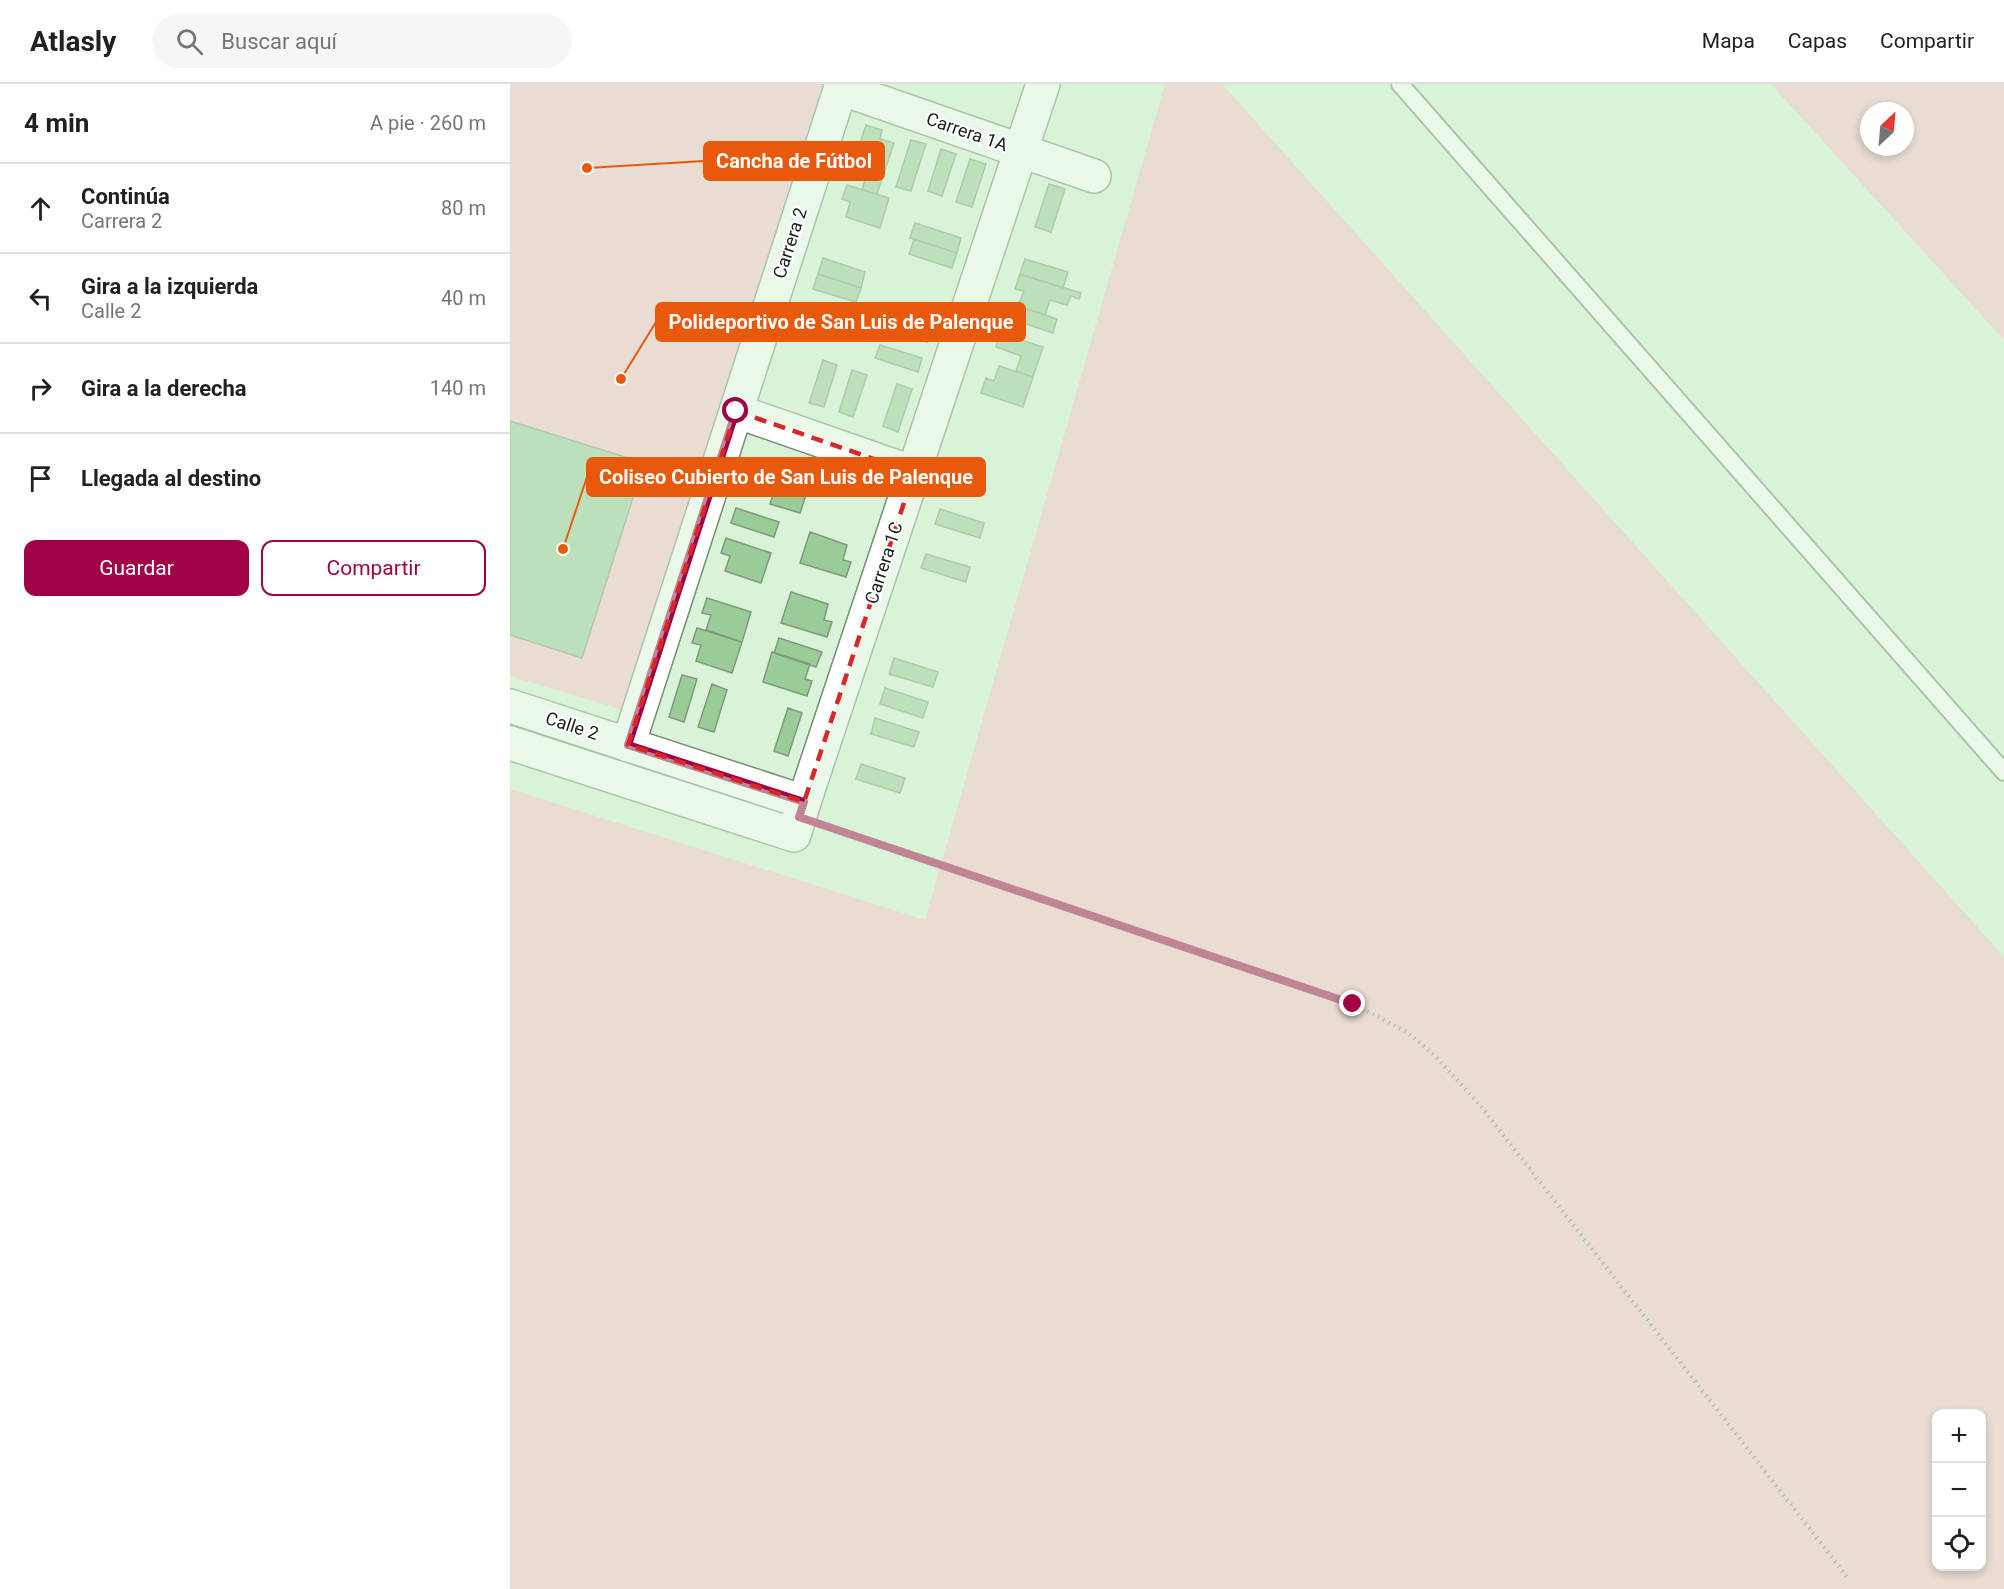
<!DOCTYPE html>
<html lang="es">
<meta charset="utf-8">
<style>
body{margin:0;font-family:Roboto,sans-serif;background:#f6f6f6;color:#202124}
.controls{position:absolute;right:18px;bottom:18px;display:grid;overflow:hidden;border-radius:12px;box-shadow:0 3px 9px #0003}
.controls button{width:54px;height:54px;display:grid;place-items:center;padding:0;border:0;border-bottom:2px solid #e0e0e0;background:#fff;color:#202124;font:30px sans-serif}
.compass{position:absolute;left:1350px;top:18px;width:54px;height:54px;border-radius:50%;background:#fff;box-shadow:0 3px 9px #0003;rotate:26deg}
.stop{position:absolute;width:18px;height:18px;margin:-14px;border:4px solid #9f0245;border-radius:50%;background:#fff}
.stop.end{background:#9f0245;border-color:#fff;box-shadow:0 2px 6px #0008}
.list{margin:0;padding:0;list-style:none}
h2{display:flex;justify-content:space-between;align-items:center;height:78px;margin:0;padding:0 24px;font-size:26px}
h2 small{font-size:20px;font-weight:400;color:#757577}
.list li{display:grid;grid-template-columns:39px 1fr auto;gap:18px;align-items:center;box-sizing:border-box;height:90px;padding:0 24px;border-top:2px solid #e0e0e0}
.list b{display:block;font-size:22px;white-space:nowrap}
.list p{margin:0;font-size:20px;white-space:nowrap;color:#757577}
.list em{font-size:20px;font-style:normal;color:#757577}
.actions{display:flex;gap:12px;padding:18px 24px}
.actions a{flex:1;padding:14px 0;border:2px solid #9f0245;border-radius:12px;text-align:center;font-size:21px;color:#9f0245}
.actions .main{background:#9f0245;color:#fff}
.icon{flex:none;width:33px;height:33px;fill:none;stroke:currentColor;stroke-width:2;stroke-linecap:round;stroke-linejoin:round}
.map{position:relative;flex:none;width:1494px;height:1505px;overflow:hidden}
header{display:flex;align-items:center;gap:36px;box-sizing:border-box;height:84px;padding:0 30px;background:#fff;border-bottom:2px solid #e0e0e0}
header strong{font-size:28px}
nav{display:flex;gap:33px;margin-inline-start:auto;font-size:21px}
.search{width:420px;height:54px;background:#f6f6f6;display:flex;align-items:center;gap:15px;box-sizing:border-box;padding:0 21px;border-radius:33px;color:#757577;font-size:22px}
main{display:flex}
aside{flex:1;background:#fff}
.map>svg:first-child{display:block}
</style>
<header>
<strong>Atlasly</strong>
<div class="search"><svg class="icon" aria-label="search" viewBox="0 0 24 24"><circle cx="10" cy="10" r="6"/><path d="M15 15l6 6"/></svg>Buscar aquí</div>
<nav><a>Mapa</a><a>Capas</a><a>Compartir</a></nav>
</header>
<main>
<aside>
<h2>4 min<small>A pie · 260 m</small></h2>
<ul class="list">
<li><svg class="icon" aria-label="ahead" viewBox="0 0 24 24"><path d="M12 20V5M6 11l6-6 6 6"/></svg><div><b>Continúa</b><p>Carrera 2</p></div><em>80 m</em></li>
<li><svg class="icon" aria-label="left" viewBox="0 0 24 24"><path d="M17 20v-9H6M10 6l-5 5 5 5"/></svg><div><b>Gira a la izquierda</b><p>Calle 2</p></div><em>40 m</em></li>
<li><svg class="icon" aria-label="right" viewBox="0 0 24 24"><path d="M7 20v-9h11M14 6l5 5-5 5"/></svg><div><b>Gira a la derecha</b></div><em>140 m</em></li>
<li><svg class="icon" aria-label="arrive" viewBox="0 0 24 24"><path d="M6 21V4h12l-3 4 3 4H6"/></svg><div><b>Llegada al destino</b></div></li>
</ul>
<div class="actions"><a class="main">Guardar</a><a>Compartir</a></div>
</aside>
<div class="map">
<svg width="1494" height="1505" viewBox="0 0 1494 1505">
<rect width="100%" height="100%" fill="#d8f3d7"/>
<path fill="#fcc1cc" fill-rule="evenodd" d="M0 0H317L117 627 0 592Z
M655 0H712L1494 873V1505H0V705L415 836ZM1426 1330H1472V1482H1426Z
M1261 0H1494V256ZM1359 27H1395V63H1359Z
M0 633 110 675 105 681 0 647Z"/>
<path fill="#9acc98" stroke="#80997e" stroke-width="1.5" d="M356 41 372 46 370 55 384 59 367 110 352 106 357 88 342 84Z
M401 56 416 60 401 107 386 103Z
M431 65 446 70 432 112 418 107Z
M460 75 476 80 462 123 446 118Z
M539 100 555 105 541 148 525 143Z
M337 101 379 114 370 144 336 133 340 118 332 115Z
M405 139 451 154 447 169 400 154Z
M404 155 447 169 442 184 399 170Z
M313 174 355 188 351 204 308 190Z
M515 175 558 188 553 204 510 190Z
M308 190 351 204 346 218 303 205Z
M510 190 571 209 569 215 561 212 557 221 540 216 535 231 508 222 514 207 505 205Z
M500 219 547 235 543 249 495 233Z
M380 230 422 243 417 258 375 245Z
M490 249 533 263 523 293 506 287 511 272 486 263Z
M370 261 412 274 408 288 365 274Z
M313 276 327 281 314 323 299 319Z
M489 282 523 293 513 323 471 309 476 294 484 297Z
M342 286 357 291 343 333 329 328Z
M387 300 402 305 388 348 373 342Z
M0 337 134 379 72 574 0 551Z
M290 379 305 384 290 429 260 420 272 383 287 388Z
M226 424 269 438 264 453 221 439Z
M430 425 474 439 470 454 425 440Z
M300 448 337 461 333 476 341 478 336 493 290 479Z
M216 454 261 469 251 499 215 487 220 472 211 469Z
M416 470 460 483 456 498 411 484Z
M281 508 318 520 314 536 322 538 317 553 271 539Z
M197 514 241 528 232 558 196 546 201 531 192 529Z
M187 544 232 558 222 589 186 577 191 561 182 559Z
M269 554 312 568 306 583 264 569Z
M262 568 300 580 295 595 302 597 297 612 253 598Z
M384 574 428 588 423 603 379 590Z
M172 591 187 595 174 638 159 633Z
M202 600 217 606 204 648 188 643Z
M375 604 418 618 413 634 370 620Z
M278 624 292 629 278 672 264 667Z
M365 634 409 648 404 663 361 650Z
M351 680 395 694 390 709 346 695Z"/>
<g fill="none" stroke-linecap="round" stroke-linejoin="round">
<g stroke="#748d73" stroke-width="20">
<path id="service" d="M890 0 1494 688"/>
</g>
<g stroke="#748d73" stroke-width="36">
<path id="minor" d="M330 4 584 92
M226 327 404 389
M118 661 332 0
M294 718 533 0"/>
</g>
<g stroke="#748d73" stroke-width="36">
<path id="tertiary" d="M0 622 294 718 284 751 0 659"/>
</g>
<path stroke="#7a8d7a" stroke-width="4" stroke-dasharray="1.5 4.5" stroke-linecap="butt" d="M318 743 843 920 897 948 925 972 970 1021 1338 1494"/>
<use href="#service" stroke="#fff" stroke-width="16"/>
<use href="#minor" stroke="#fff" stroke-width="33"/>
<use href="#tertiary" stroke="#fff" stroke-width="33"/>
</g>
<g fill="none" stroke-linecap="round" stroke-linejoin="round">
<path stroke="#9f0245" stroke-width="8" d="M226 327 118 661 294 718 289 733 843 920"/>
</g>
<path d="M0 0H1494V1505H0ZM226 327 404 389 294 718 118 661Z" fill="#d8f3d7" fill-opacity=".55" fill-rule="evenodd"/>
<path fill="none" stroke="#d62828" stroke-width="4.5" stroke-dasharray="12 8" stroke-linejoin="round" d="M226 327 404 389 294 718 118 661Z"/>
<g text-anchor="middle" stroke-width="4.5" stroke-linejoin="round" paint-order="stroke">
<g font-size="18" fill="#151f15" stroke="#fff">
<text transform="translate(457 48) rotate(19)" y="6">Carrera 1A</text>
<text transform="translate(280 159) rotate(-72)" y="6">Carrera 2</text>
<text transform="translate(374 479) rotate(-72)" y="6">Carrera 1C</text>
<text transform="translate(62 642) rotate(18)" y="6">Calle 2</text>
</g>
</g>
<path fill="none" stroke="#e8590c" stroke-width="2" d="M77 84L194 77M111 295L146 238M53 465L77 393"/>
<g fill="#e8590c" stroke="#fff" stroke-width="2">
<circle cx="77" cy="84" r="6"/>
<circle cx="111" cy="295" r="6"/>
<circle cx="53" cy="465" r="6"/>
</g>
<g fill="#e8590c" stroke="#e8590c" stroke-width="2">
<rect x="194" y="58" width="180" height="38" rx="6"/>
<rect x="146" y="219" width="369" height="38" rx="6"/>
<rect x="77" y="374" width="398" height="38" rx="6"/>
</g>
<g font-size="20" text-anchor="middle" font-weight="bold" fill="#fff">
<text x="284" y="84">Cancha de Fútbol</text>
<text x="331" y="245">Polideportivo de San Luis de Palenque</text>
<text x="276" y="400">Coliseo Cubierto de San Luis de Palenque</text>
</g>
</svg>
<div class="controls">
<button>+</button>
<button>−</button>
<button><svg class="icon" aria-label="locate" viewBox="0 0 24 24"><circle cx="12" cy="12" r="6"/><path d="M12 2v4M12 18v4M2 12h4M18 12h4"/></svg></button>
</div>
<svg class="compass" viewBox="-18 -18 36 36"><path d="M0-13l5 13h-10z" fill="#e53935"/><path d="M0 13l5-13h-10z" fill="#757577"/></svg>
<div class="stop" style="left:226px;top:327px"></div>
<div class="stop end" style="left:843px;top:920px"></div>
</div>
</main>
